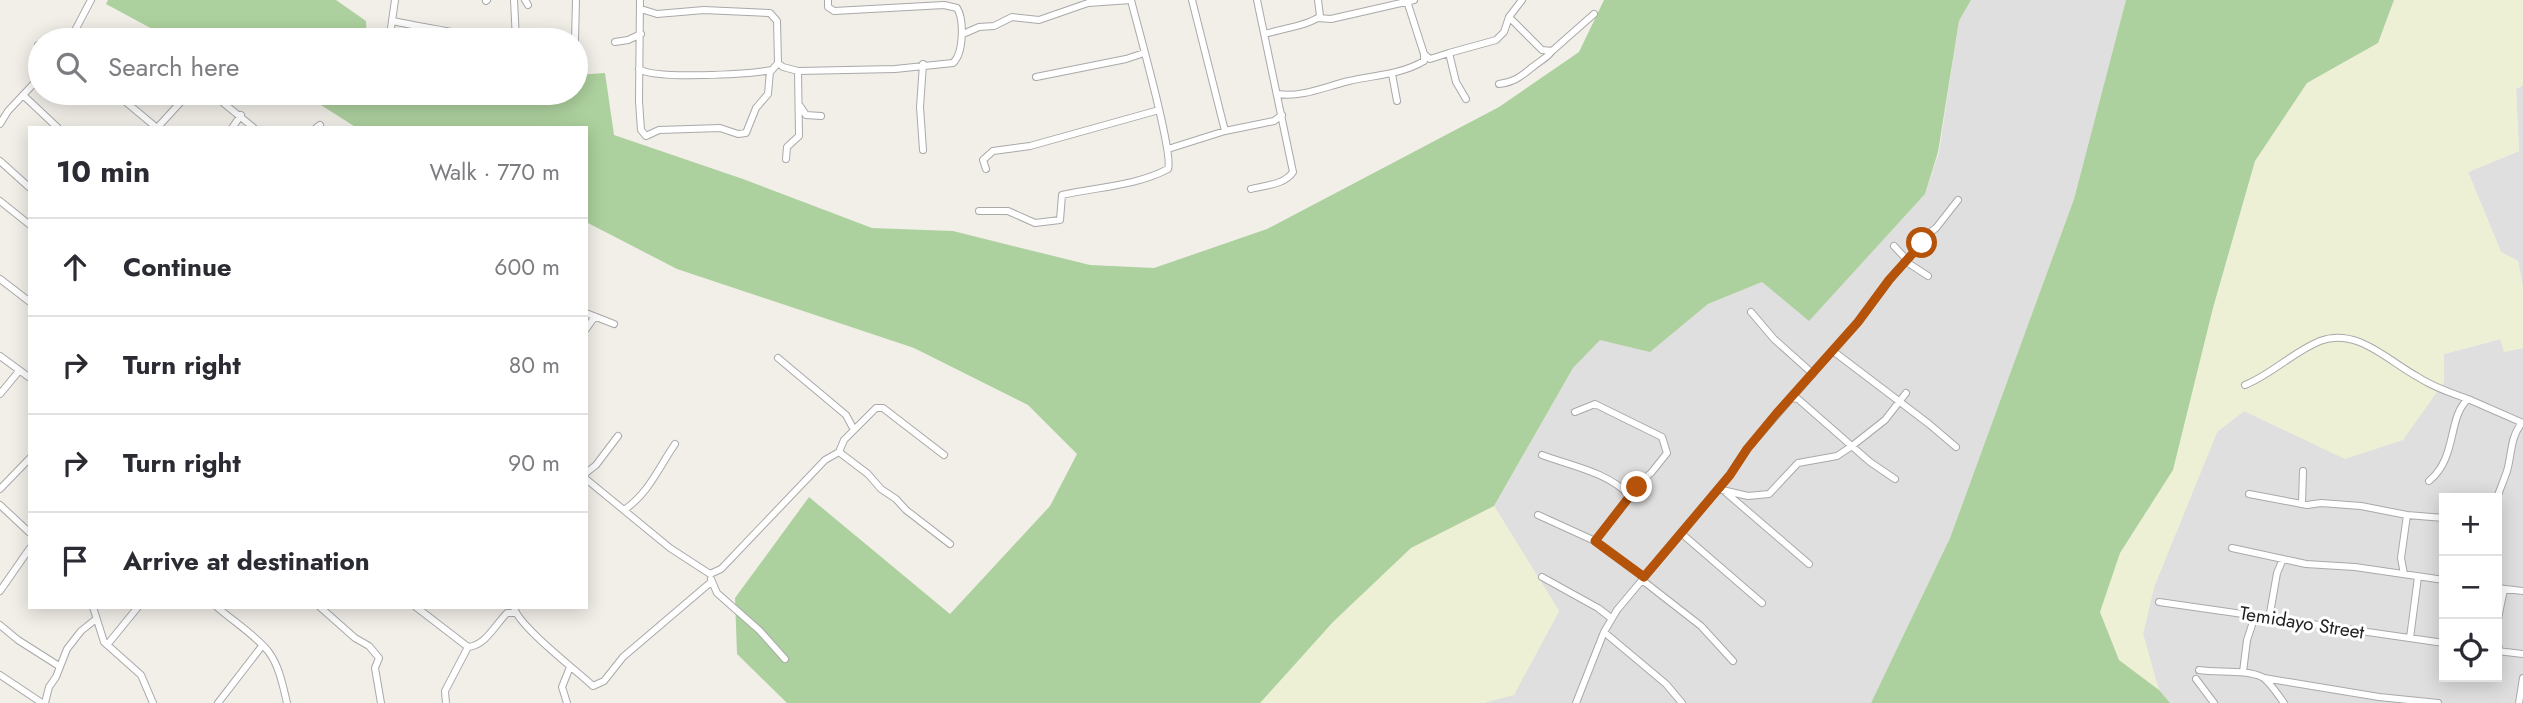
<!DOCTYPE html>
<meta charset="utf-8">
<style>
body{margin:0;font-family:Jost,sans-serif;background:#f7f7f7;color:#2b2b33}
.controls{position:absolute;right:21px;bottom:21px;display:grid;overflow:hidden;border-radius:0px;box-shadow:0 4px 18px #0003}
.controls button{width:63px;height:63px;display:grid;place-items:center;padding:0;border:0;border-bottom:2px solid #e1e1e2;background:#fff;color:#2b2b33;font:35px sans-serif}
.stop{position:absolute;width:21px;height:21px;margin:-16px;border:5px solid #b45309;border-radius:50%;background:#fff}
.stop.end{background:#b45309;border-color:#fff;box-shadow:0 2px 7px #0008}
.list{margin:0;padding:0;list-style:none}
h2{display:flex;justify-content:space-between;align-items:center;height:91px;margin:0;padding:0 28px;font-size:30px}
h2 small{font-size:23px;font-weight:400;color:#7c7c81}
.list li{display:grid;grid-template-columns:46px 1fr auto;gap:21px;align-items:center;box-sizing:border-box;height:98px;padding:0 28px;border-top:2px solid #e1e1e2}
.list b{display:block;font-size:26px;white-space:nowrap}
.list em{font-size:23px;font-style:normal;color:#7c7c81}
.icon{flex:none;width:38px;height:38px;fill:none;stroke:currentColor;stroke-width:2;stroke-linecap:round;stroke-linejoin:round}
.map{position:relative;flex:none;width:2523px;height:703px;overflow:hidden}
.search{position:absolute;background:#fff;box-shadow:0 4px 18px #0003;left:28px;top:28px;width:560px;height:77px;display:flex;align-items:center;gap:18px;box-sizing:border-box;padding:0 24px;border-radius:38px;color:#7c7c81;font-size:26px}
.panel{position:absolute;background:#fff;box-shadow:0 4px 18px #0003;left:28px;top:126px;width:560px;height:483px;border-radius:0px}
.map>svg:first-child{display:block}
</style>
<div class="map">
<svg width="2523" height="703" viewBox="0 0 2523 703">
<rect width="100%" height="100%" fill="#f2efe9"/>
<path fill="#e0dfdf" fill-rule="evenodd" d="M1971 0H2126L2074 199 1950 538 1871 703H1483L1514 694 1559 611 1494 506 1573 368 1600 339 1650 351 1708 304 1762 282 1808 320 1925 194 1939 152 1959 21Z
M2523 85V288L2518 261 2501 252 2468 172 2519 151 2516 89Z
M2501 339 2504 351 2523 348V703H2170L2159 691 2143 634 2154 587 2217 432 2244 411 2345 458 2444 382V354ZM2444 498H2497V677H2444Z"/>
<path fill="#eef0d5" d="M2394 0H2523V85L2516 89 2519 151 2468 172 2501 252 2518 261 2523 288V348L2504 352 2500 339 2444 354V382L2403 440 2345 459 2244 411 2217 432 2154 587 2143 634 2159 690 2119 660 2100 612 2120 553 2173 470 2213 308 2255 161 2307 83 2378 43Z
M1494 506 1559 611 1514 695 1483 703H1260L1333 622 1411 548Z"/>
<path fill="#add19e" d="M108 0H336L366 21 367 40H195L156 31 106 4Z
M1604 0H1971L1959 21 1938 152 1925 194 1809 321 1762 282 1708 304 1650 352 1600 340 1573 368 1494 506 1411 548 1333 622 1260 703H787L737 654 735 598 809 497 950 614 1050 506 1077 454 1028 405 914 348 677 269 586 222V128H357L302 93H459L470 98 482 93H576V75L605 73 614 135 743 179 872 228 953 231 1090 265 1154 268 1267 229 1499 107 1579 52Z
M2126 0H2394L2378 43 2307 83 2255 161 2213 308 2173 470 2120 553 2100 612 2119 660 2159 690 2170 703H1871L1950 538 2074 199Z"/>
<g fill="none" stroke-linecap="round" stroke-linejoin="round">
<g stroke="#a9a9a9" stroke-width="8">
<path id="minor" d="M514 0 516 40
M525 0 528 5
M640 0 639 101 641 130 646 136 659 130 720 128 738 134 746 133 756 108 768 94 770 71
M1192 0 1225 131
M486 1 487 0
M1509 17 1542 50 1552 51 1594 14
M1318 18 1331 19 1414 0
M393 21C424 28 455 31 485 40
M963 34 979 27 994 26 1012 17 1039 20 1088 3 1131 0
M1265 34C1280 29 1311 25 1320 16L1318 0
M390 35 395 0
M70 40 91 0
M575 40 576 0
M615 42 628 40 641 34
M38 45 40 51
M1449 53 1496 40 1504 32 1509 17 1522 0
M1424 54 1430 59 1449 53 1456 82 1466 99
M778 63 783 67 798 71 895 69 953 63C964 53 964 19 957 8L944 5 834 11 828 7V0
M639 69C655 80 749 74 772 70L778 63 777 21 770 13 704 10 657 14 641 9
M1392 74 1397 101
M1036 77 1126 59 1144 53
M1499 84C1516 82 1522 75 1534 66 1541 60 1546 59 1552 51
M115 93 157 128 189 93
M211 93 254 128
M1278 94C1301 98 1327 86 1349 81 1374 75 1400 75 1424 61V54L1407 1
M23 95 58 128
M800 106 806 115 821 116
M0 124 8 111 40 77
M232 128 241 115
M316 128 320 125
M1168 149 1225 131 1274 121 1282 115
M923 150 920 107 923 64
M786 159 787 147 799 136 798 71
M0 161 30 188
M986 169 983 160 993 151 1030 146 1159 110
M1251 189C1266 185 1284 185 1293 172L1257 0
M0 201 30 225
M979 211H1008L1035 223 1060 220 1062 195C1097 187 1136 186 1168 169 1174 153 1137 25 1131 0
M1894 246 1907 260
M1905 261 1928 276
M0 279 30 302
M1751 312 1774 339 1813 374
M586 313 614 324
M586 329 594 318
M1833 351 1929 424 1956 447
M0 356 30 378
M778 358 846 415 854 430
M2245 385C2272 374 2293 352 2320 341 2357 327 2388 361 2418 377 2433 387 2451 393 2468 399
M0 394 19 371
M1791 398 1798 399 1870 462 1895 479
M1575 412 1595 404 1662 437 1667 453 1651 473 1641 481 1595 541 1644 577
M839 452 868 474 881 489 896 499 906 510 950 544
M1542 455C1571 466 1608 472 1630 496
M586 473 596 465 618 436
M586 479 670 548 710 574
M2429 481C2458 457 2447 418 2468 399L2523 423
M0 489 30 458
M1718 489 1748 496 1769 494 1798 463 1837 456 1852 446 1885 420 1906 393
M1723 490 1809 564
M2249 494 2307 505 2321 503 2361 506 2407 515 2444 518
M2497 498C2500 489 2504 480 2507 471 2512 454 2510 437 2522 423
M2302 503 2303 471
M0 505 30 533
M624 510C649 493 659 467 675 444
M1538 515 1595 541
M1681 533 1762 603
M2232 548 2306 564 2355 567 2444 580
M710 574 721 569 825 460 839 452 844 440 876 408H883L944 455
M2404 574 2401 558 2407 515
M1542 577 1598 608 1611 618
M711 579 717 593 759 630 785 659
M1642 580 1701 626 1733 661
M2497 588 2523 591
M0 591 30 548
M2159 602 2444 643
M93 607 104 642 141 675 153 703
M217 607C234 622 254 634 268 651 279 665 283 686 287 703
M320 607 355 638 369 646 379 658 375 668 381 703
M416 607 468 647
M514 607C517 625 577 671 593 686L604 681 623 657 711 582
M2269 619 2277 573 2283 559
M0 625 18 640 59 666
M1604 632 1666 684 1682 703
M2410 638 2418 577
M107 645 138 607
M2497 651 2523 654
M2500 651C2492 633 2501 607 2504 589
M2199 670C2218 673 2246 669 2262 677 2269 681 2279 696 2284 703
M2243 672 2247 640 2255 616
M0 675 42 703
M2264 678 2379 697 2438 703
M2196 679 2214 703
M45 703 49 687 56 677 67 649 81 631 96 619
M218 703 262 646
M446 703 445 691 468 647C486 645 495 625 507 613H515
M567 703 562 687 570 667
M1576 703 1604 632 1617 610 1730 475 1747 449 1858 322 1895 273 1921 245 1924 237 1936 228 1958 200
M2519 703 2523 678"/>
</g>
<use href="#minor" stroke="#fff" stroke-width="6"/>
</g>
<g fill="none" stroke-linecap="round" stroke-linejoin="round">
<path stroke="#b45309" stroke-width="9" d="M1637 487 1595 541 1644 577 1730 475 1747 449 1776 414 1858 322 1889 280 1922 243"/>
</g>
<g text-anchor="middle" stroke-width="6" stroke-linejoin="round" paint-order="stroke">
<g font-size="19" fill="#222" stroke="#fff">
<text transform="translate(2302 622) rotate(9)" y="7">Temidayo Street</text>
</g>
</g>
</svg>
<div class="controls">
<button>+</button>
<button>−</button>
<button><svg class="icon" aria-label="locate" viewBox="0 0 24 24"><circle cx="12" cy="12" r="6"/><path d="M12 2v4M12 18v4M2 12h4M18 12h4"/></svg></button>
</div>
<div class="stop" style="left:1922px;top:243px"></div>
<div class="stop end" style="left:1637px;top:487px"></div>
<div class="search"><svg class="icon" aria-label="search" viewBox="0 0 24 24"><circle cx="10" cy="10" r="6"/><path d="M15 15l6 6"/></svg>Search here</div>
<section class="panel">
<h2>10 min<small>Walk · 770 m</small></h2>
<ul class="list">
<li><svg class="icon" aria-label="ahead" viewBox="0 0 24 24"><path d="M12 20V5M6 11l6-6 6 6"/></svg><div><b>Continue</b></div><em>600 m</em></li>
<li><svg class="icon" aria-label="right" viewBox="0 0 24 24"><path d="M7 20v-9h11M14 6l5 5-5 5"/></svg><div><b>Turn right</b></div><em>80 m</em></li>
<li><svg class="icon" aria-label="right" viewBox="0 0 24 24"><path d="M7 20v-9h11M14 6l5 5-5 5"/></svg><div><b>Turn right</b></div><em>90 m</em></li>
<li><svg class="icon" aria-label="arrive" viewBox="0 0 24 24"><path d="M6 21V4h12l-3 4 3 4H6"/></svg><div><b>Arrive at destination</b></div></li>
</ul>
</section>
</div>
